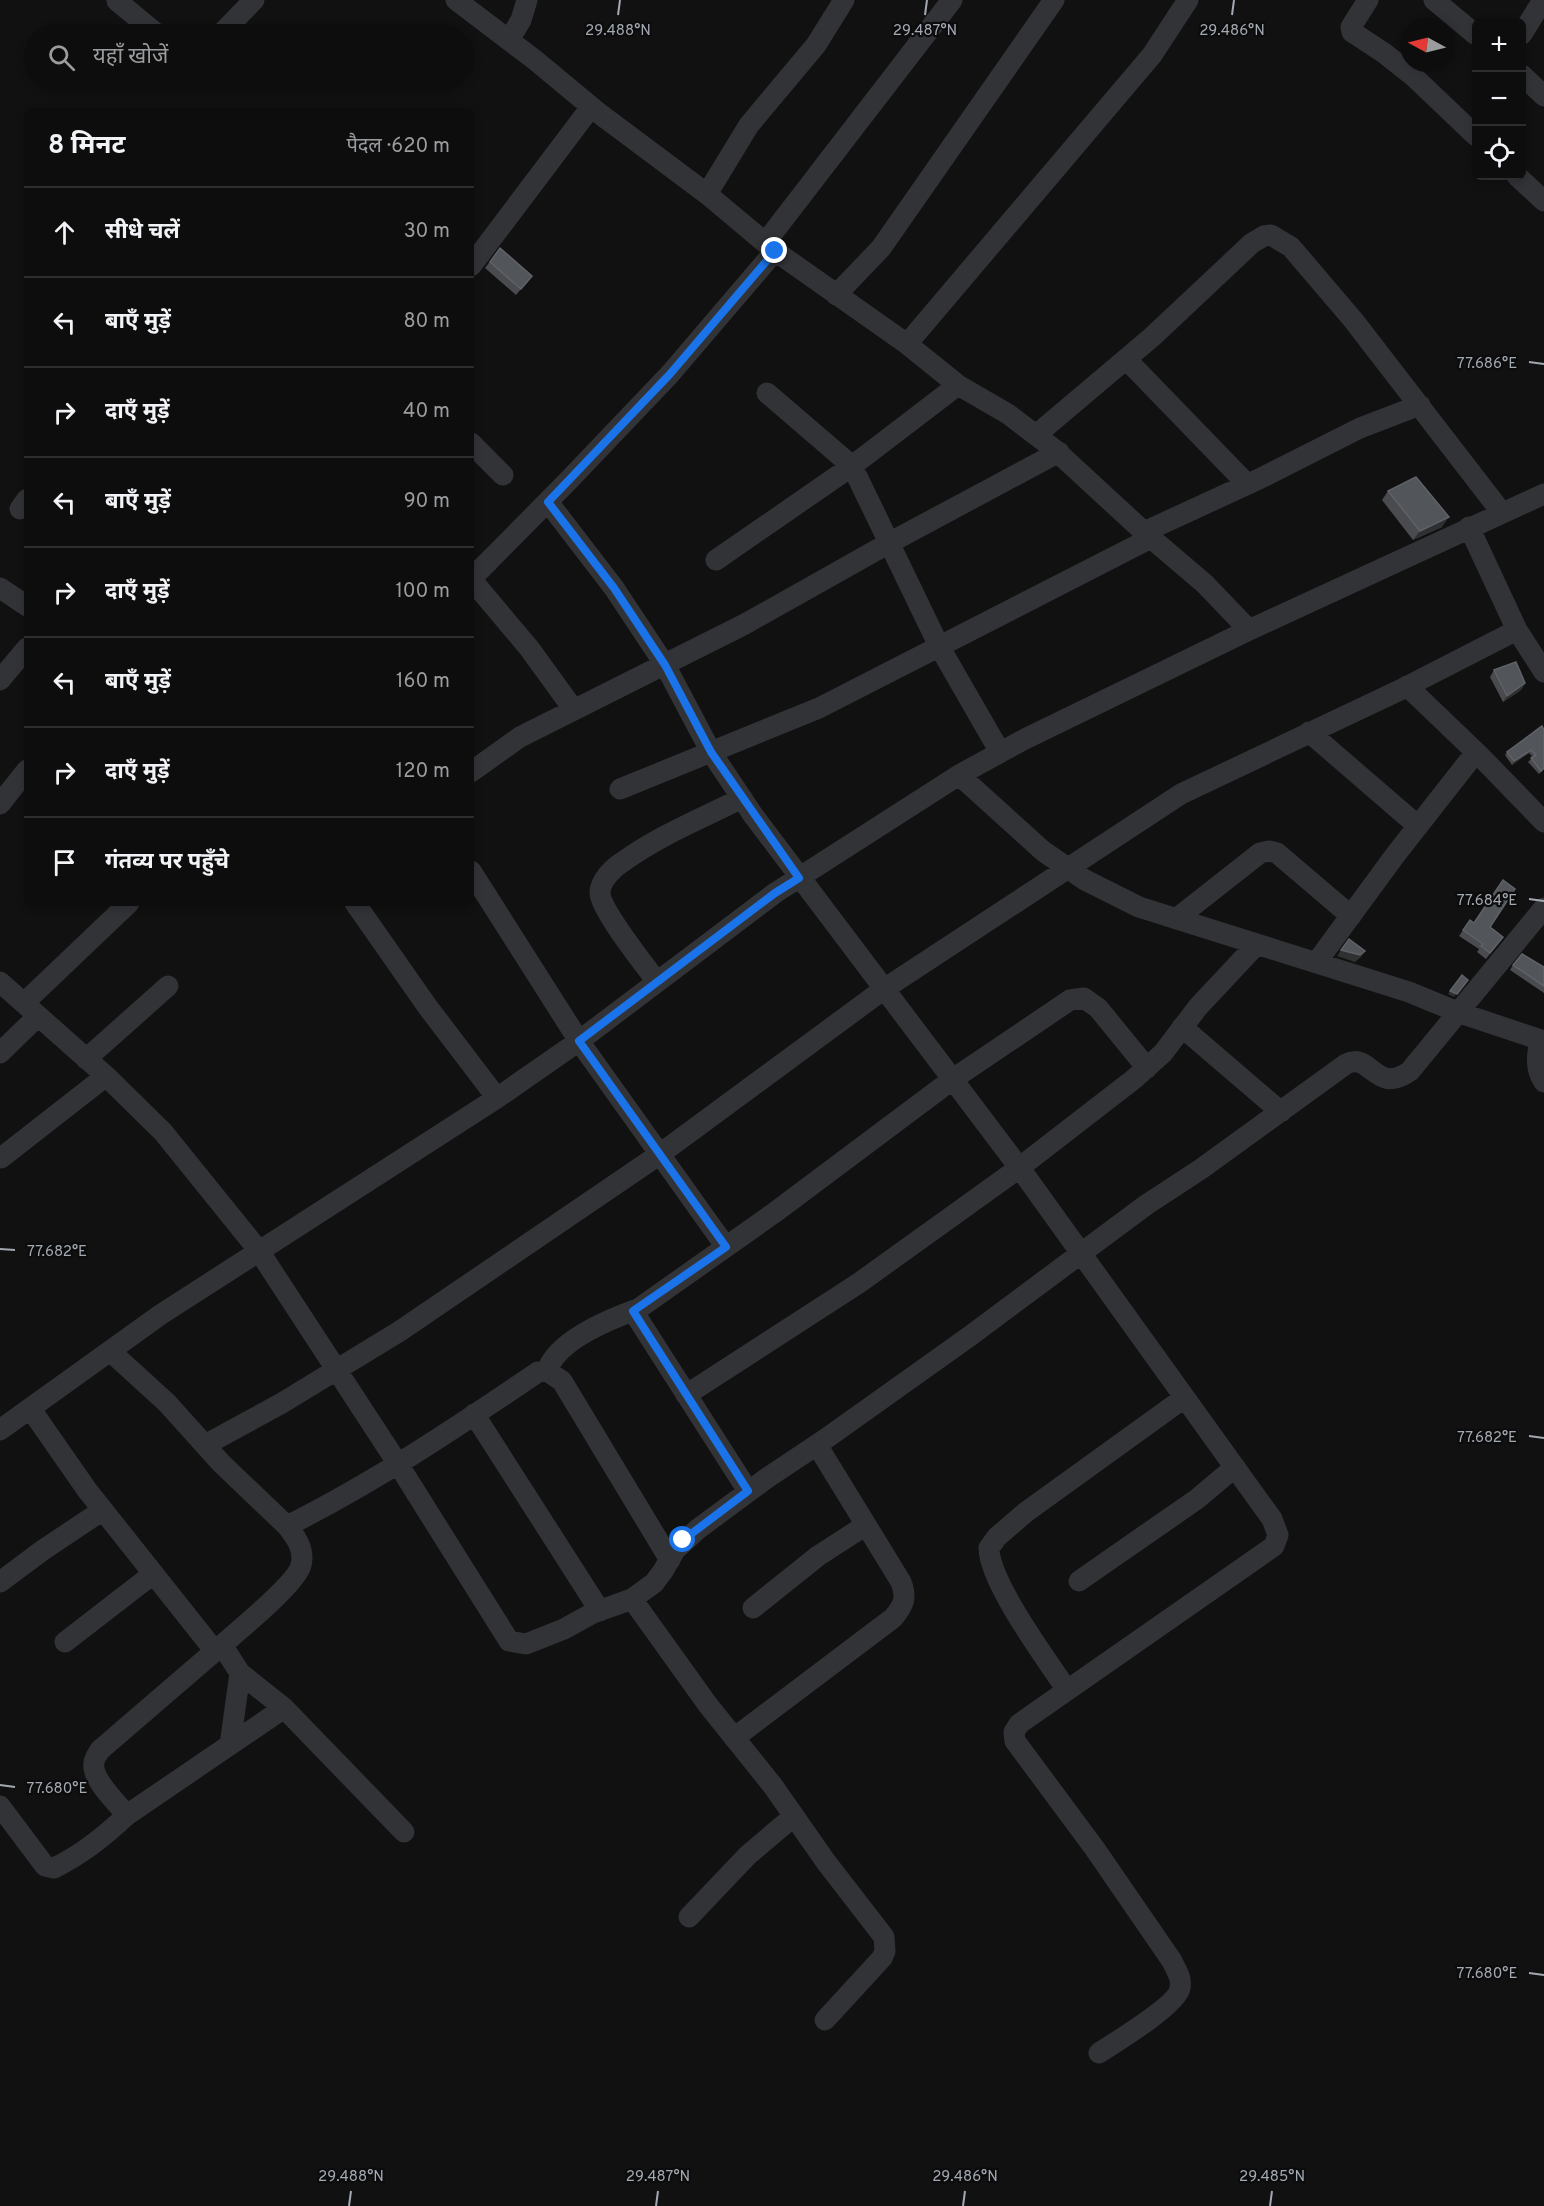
<!DOCTYPE html>
<html lang="hi">
<meta charset="utf-8">
<style>
body{margin:0;font-family:Overpass,"Noto Sans Devanagari",sans-serif;background:#161617;color:#f1f3f6}
.controls{position:absolute;right:18px;top:18px;display:grid;overflow:hidden;border-radius:9px;box-shadow:0 3px 9px #0003}
.controls button{width:54px;height:54px;display:grid;place-items:center;padding:0;border:0;border-bottom:2px solid #2d2d2e;background:#0d0d0e;color:#f1f3f6;font:30px sans-serif}
.compass{position:absolute;left:1400px;top:18px;width:54px;height:54px;border-radius:50%;background:#0d0d0e;box-shadow:0 3px 9px #0003;rotate:277deg}
.stop{position:absolute;width:18px;height:18px;margin:-14px;border:4px solid #1a73e8;border-radius:50%;background:#fff}
.stop.end{background:#1a73e8;border-color:#fff;box-shadow:0 2px 6px #0008}
.list{margin:0;padding:0;list-style:none}
h2{display:flex;justify-content:space-between;align-items:center;height:78px;margin:0;padding:0 24px;font-size:26px}
h2 small{font-size:20px;font-weight:400;color:#9a9c9e}
.list li{display:grid;grid-template-columns:39px 1fr auto;gap:18px;align-items:center;box-sizing:border-box;height:90px;padding:0 24px;border-top:2px solid #2d2d2e}
.list b{display:block;font-size:22px;white-space:nowrap}
.list em{font-size:20px;font-style:normal;color:#9a9c9e}
.icon{flex:none;width:33px;height:33px;fill:none;stroke:currentColor;stroke-width:2;stroke-linecap:round;stroke-linejoin:round}
.map{position:relative;flex:none;width:1544px;height:2206px;overflow:hidden}
.search{position:absolute;background:#0d0d0e;box-shadow:0 3px 9px #0003;left:24px;top:24px;width:450px;height:66px;display:flex;align-items:center;gap:15px;box-sizing:border-box;padding:0 21px;border-radius:33px;color:#9a9c9e;font-size:22px}
.panel{position:absolute;background:#0d0d0e;box-shadow:0 3px 9px #0003;left:24px;top:108px;width:450px;height:798px;border-radius:9px}
.map>svg:first-child{display:block}
</style>
<div class="map">
<svg width="1544" height="2206" viewBox="0 0 1544 2206">
<rect width="100%" height="100%" fill="#111112"/>
<g fill="none" stroke-linecap="round" stroke-linejoin="round">
<path stroke="#323337" stroke-width="21" d="M456 0 535 60 600 114 707 194 775 251 907 344 958 385 1008 414 1054 449 1144 532 1205 584 1249 630
M1368 0 1351 27 1352 32 1384 53 1413 76 1476 136
M1434 0 1476 35
M117 1 157 34
M221 34 254 0
M1522 34 1543 0
M509 40 521 20 527 0
M1522 75 1544 96
M1517 176 1544 201
M707 194 749 125 816 45 844 0
M765 243 952 0
M471 266 591 107
M836 295 881 248 1054 0
M907 344 1152 55 1188 0
M1126 359 1247 484
M767 393 852 466 939 646 1000 752
M1036 435 1152 337 1252 243 1264 236 1271 235 1291 247 1354 321 1502 513
M471 443 503 475
M548 502 614 588 665 665 711 752 753 815 1024 1174 1272 1519 1278 1535 1274 1546 1019 1724 1014 1732 1015 1741 1095 1849 1172 1961C1176 1970 1182 1977 1180 1988 1178 2004 1116 2042 1099 2053
M20 509 27 499
M1469 527 1517 630
M1144 532 1259 479 1360 428 1420 405
M716 560 852 466 958 385
M471 579 569 480 670 374 775 251
M471 579 529 648 574 710
M0 588 27 606
M0 680 27 648
M1407 686 1480 756 1544 822
M1309 732 1418 826
M471 772 520 737 745 624 889 543 1059 452
M959 775 1043 851 1085 880 1139 907 1409 992 1460 1013 1544 1041
M620 789 819 708 1151 538
M0 804 27 770
M471 871 579 1041 726 1247
M355 903 427 1006 497 1098
M1176 919 1260 853 1269 851 1277 853 1351 916
M1316 963 1396 854 1476 752
M0 982 106 1076 163 1132 259 1251 398 1464 509 1641 526 1644 564 1629 593 1613 632 1599 654 1583 663 1571 675 1550 698 1529 767 1478 824 1440 970 1336 1146 1205 1201 1169 1346 1064C1371 1051 1375 1096 1410 1071L1544 908
M657 982C645 965 601 911 600 893 600 880 614 867 624 861 660 835 703 818 742 798
M24 1003 129 903
M1182 1027 1281 1112
M1541 1040C1536 1055 1535 1069 1544 1082
M0 1053 38 1016
M86 1059 168 986
M1 1158 106 1076
M633 1311 748 1491
M110 1351 167 1403 221 1463 287 1526C296 1537 305 1550 301 1565 297 1583 239 1630 222 1645L240 1673 284 1708 404 1832
M547 1371C557 1340 610 1319 638 1309L774 1213 953 1079 1070 1000 1084 998 1098 1008 1147 1068
M686 1395 859 1283 1019 1168 1134 1079 1163 1053 1198 1007 1257 944
M30 1408 87 1490 214 1650
M474 1414 600 1611
M0 1430 160 1315 497 1098 579 1041 775 893 959 775 1025 739 1249 630 1544 494
M205 1445 282 1403 400 1331 660 1154 884 989 1181 794 1400 690 1517 630 1544 672
M287 1526C375 1482 457 1427 538 1372L547 1371 562 1381 670 1560
M1079 1581 1197 1499 1235 1467
M0 1582 43 1550 103 1510
M632 1599 708 1705 773 1786 826 1862 884 1937 885 1951 882 1958 825 2020
M753 1608 818 1556 866 1525
M65 1642 153 1574
M1067 1690C1047 1660 989 1582 989 1548L997 1537 1026 1512 1184 1398
M734 1738 893 1618C904 1605 907 1598 901 1582L817 1445
M230 1745 240 1673
M0 1806 45 1866 54 1868C81 1855 106 1835 127 1815L284 1708
M127 1815C117 1803 91 1779 94 1763 94 1758 98 1754 100 1750L222 1645
M689 1917 748 1855 794 1816"/>
</g>
<path fill="#494b4e" d="M500 248 532 276 516 295 485 268Z
M1388 491 1442 527 1413 540 1382 500Z
M1494 670 1525 683 1521 690 1503 702 1490 677Z
M1544 730V769L1539 774 1528 762 1533 757 1529 753 1512 765 1505 755 1507 752Z
M1470 920 1474 923 1490 927 1503 937 1486 959 1477 952 1479 949 1459 936Z
M1513 965 1544 967V993L1510 970Z"/>
<path fill="#2e3032" d="M1449 517 1442 527 1413 540 1420 531Z
M1525 683 1521 690 1503 702 1507 696Z
M1531 750 1529 753 1512 765 1514 761Z
M1341 950 1365 951 1361 957 1355 962 1337 956Z
M1468 980 1454 997 1448 994 1450 991Z"/>
<path fill="#525559" stroke="#5f6267" stroke-width="1.5" d="M500 248 532 276 521 289 490 262Z
M1416 477 1449 517 1420 531 1388 491Z
M1516 662 1525 683 1507 696 1494 670Z
M1542 726 1544 730V768L1541 771 1531 758 1536 755 1531 750 1514 761 1507 752Z
M1503 880 1515 889 1490 927 1503 937 1490 953 1481 946 1483 944 1463 930 1470 920 1474 923Z
M1349 939 1365 951 1360 955 1341 950Z
M1522 954 1544 967V986L1513 965Z
M1462 975 1468 980 1457 994 1450 991Z"/>
<g fill="none" stroke-linecap="round" stroke-linejoin="round">
<path stroke="#1a73e8" stroke-width="8" d="M683 1540 748 1491 633 1311 726 1247 579 1041 775 893 799 878 711 752 665 665 614 588 548 502 670 374 775 251"/>
</g>
<path fill="none" stroke="#a3a9b1" stroke-width="2" d="M618 15 620 0M925 15 927 0M1232 15 1234 0M1529 362 1544 364M1529 899 1544 901M0 1249 15 1250M1529 1436 1544 1438M0 1785 15 1787M1529 1973 1544 1975M349 2206 351 2191M656 2206 658 2191M963 2206 965 2191M1270 2206 1272 2191"/>
<g font-size="15" text-anchor="middle" fill="#a3a9b1" stroke="#0c0c0d" stroke-width="4.5" stroke-linejoin="round" paint-order="stroke">
<text x="618" y="35">29.488°N</text>
<text x="925" y="35">29.487°N</text>
<text x="1232" y="35">29.486°N</text>
<text x="1487" y="368">77.686°E</text>
<text x="1487" y="905">77.684°E</text>
<text x="57" y="1256">77.682°E</text>
<text x="1487" y="1442">77.682°E</text>
<text x="57" y="1793">77.680°E</text>
<text x="1487" y="1978">77.680°E</text>
<text x="351" y="2181">29.488°N</text>
<text x="658" y="2181">29.487°N</text>
<text x="965" y="2181">29.486°N</text>
<text x="1272" y="2181">29.485°N</text>
</g>
</svg>
<div class="controls">
<button>+</button>
<button>−</button>
<button><svg class="icon" aria-label="locate" viewBox="0 0 24 24"><circle cx="12" cy="12" r="6"/><path d="M12 2v4M12 18v4M2 12h4M18 12h4"/></svg></button>
</div>
<svg class="compass" viewBox="-18 -18 36 36"><path d="M0-13l5 13h-10z" fill="#e53935"/><path d="M0 13l5-13h-10z" fill="#9a9c9e"/></svg>
<div class="stop" style="left:683px;top:1540px"></div>
<div class="stop end" style="left:775px;top:251px"></div>
<div class="search"><svg class="icon" aria-label="search" viewBox="0 0 24 24"><circle cx="10" cy="10" r="6"/><path d="M15 15l6 6"/></svg>यहाँ खोजें</div>
<section class="panel">
<h2>8 मिनट<small>पैदल · 620 m</small></h2>
<ul class="list">
<li><svg class="icon" aria-label="ahead" viewBox="0 0 24 24"><path d="M12 20V5M6 11l6-6 6 6"/></svg><div><b>सीधे चलें</b></div><em>30 m</em></li>
<li><svg class="icon" aria-label="left" viewBox="0 0 24 24"><path d="M17 20v-9H6M10 6l-5 5 5 5"/></svg><div><b>बाएँ मुड़ें</b></div><em>80 m</em></li>
<li><svg class="icon" aria-label="right" viewBox="0 0 24 24"><path d="M7 20v-9h11M14 6l5 5-5 5"/></svg><div><b>दाएँ मुड़ें</b></div><em>40 m</em></li>
<li><svg class="icon" aria-label="left" viewBox="0 0 24 24"><path d="M17 20v-9H6M10 6l-5 5 5 5"/></svg><div><b>बाएँ मुड़ें</b></div><em>90 m</em></li>
<li><svg class="icon" aria-label="right" viewBox="0 0 24 24"><path d="M7 20v-9h11M14 6l5 5-5 5"/></svg><div><b>दाएँ मुड़ें</b></div><em>100 m</em></li>
<li><svg class="icon" aria-label="left" viewBox="0 0 24 24"><path d="M17 20v-9H6M10 6l-5 5 5 5"/></svg><div><b>बाएँ मुड़ें</b></div><em>160 m</em></li>
<li><svg class="icon" aria-label="right" viewBox="0 0 24 24"><path d="M7 20v-9h11M14 6l5 5-5 5"/></svg><div><b>दाएँ मुड़ें</b></div><em>120 m</em></li>
<li><svg class="icon" aria-label="arrive" viewBox="0 0 24 24"><path d="M6 21V4h12l-3 4 3 4H6"/></svg><div><b>गंतव्य पर पहुँचे</b></div></li>
</ul>
</section>
</div>
